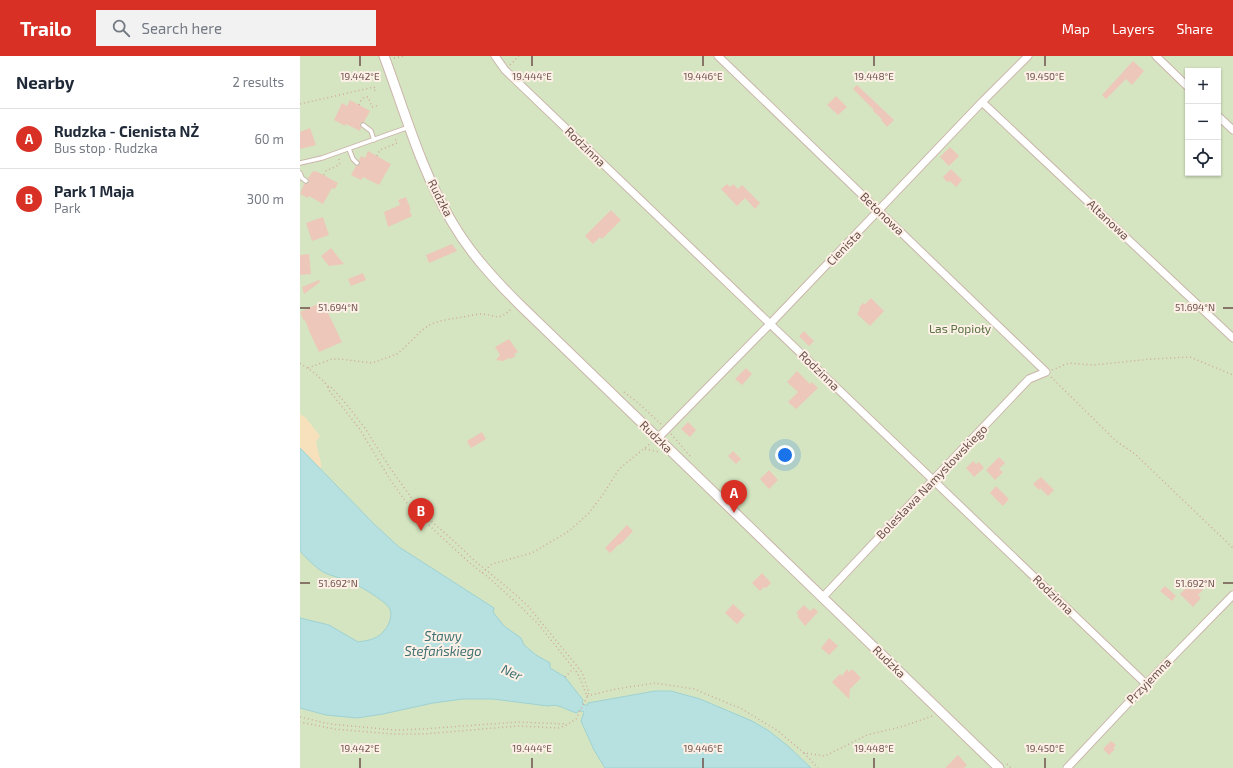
<!DOCTYPE html>
<meta charset="utf-8">
<style>
body{margin:0;font-family:"Exo 2",sans-serif;background:#f2f2f3;color:#1f2937}
.controls{position:absolute;right:12px;top:12px;display:grid;overflow:hidden;border-radius:0px;box-shadow:0 1px 3px #0004}
.controls button{width:36px;height:36px;display:grid;place-items:center;padding:0;border:0;border-bottom:1px solid #e0e1e3;background:#fff;color:#1f2937;font:20px sans-serif}
.you{position:absolute;left:485px;top:399px;width:14px;height:14px;margin:-10px;border:3px solid #fff;border-radius:50%;background:#1a73e8;box-shadow:0 0 0 6px #1a73e833}
.badge{display:grid;place-items:center;width:26px;height:26px;border-radius:50%;background:#d93025;color:#fff;font-size:13px;font-weight:700}
.pin{position:absolute;translate:-50% -33px;filter:drop-shadow(0 1px 2px #0008)}
.pin::after{content:'';position:absolute;top:21px;width:14px;height:12px;background:inherit;clip-path:polygon(0 0,100% 0,50% 100%)}
.list{margin:0;padding:0;list-style:none}
h2{display:flex;justify-content:space-between;align-items:center;height:52px;margin:0;padding:0 16px;font-size:17px}
h2 small{font-size:13px;font-weight:400;color:#747a83}
.list li{display:grid;grid-template-columns:26px 1fr auto;gap:12px;align-items:center;box-sizing:border-box;height:60px;padding:0 16px;border-top:1px solid #e0e1e3}
.list b{display:block;font-size:15px;white-space:nowrap}
.list p{margin:0;font-size:13px;white-space:nowrap;color:#747a83}
.list em{font-size:13px;font-style:normal;color:#747a83}
.icon{flex:none;width:22px;height:22px;fill:none;stroke:currentColor;stroke-width:2;stroke-linecap:round;stroke-linejoin:round}
.map{position:relative;flex:none;width:933px;height:712px;overflow:hidden}
header{display:flex;align-items:center;gap:24px;box-sizing:border-box;height:56px;padding:0 20px;background:#d93025;color:#fff}
header strong{font-size:19px}
nav{display:flex;gap:22px;margin-inline-start:auto;font-size:14px}
.search{width:280px;height:36px;background:#f2f2f3;display:flex;align-items:center;gap:10px;box-sizing:border-box;padding:0 14px;border-radius:0px;color:#747a83;font-size:15px}
main{display:flex}
aside{flex:1;background:#fff}
.map>svg:first-child{display:block}
</style>
<header>
<strong>Trailo</strong>
<div class="search"><svg class="icon" aria-label="search" viewBox="0 0 24 24"><circle cx="10" cy="10" r="6"/><path d="M15 15l6 6"/></svg>Search here</div>
<nav><a>Map</a><a>Layers</a><a>Share</a></nav>
</header>
<main>
<aside>
<h2>Nearby<small>2 results</small></h2>
<ul class="list">
<li><span class="badge">A</span><div><b>Rudzka - Cienista NŻ</b><p>Bus stop · Rudzka</p></div><em>60 m</em></li>
<li><span class="badge">B</span><div><b>Park 1 Maja</b><p>Park</p></div><em>300 m</em></li>
</ul>
</aside>
<div class="map">
<svg width="933" height="712" viewBox="0 0 933 712">
<rect width="100%" height="100%" fill="#faece0"/>
<path fill="#d5e5c1" fill-rule="evenodd" d="M0 0H933V712H0ZM888 15H918V117H888Z"/>
<path fill="#f7e1bd" d="M0 358 6 362 20 380 16 386 21 407V413L0 392Z"/>
<path fill="#b7e1e1" stroke="#9ed2d2" d="M0 392 75 469 99 491 194 552 193 556 204 570 221 582 224 589 236 599 250 607V612L265 621 283 644 282 647 287 650 288 647 355 635H371L400 643 452 665 469 675 488 690 511 712H305L294 694 281 665 284 656 279 654 277 657C265 654 259 647 248 650L193 643H163L133 647 83 658 57 662 26 659 0 652V562L29 569 58 586C71 584 79 583 87 571 90 566 92 559 90 553 86 545 58 529 49 525 41 522 31 520 23 516 14 510 7 503 0 495Z"/>
<path fill="#edc7ba" d="M833 5 844 15 832 29 826 23 806 43 802 39Z
M557 29 594 64 587 71 581 64 582 63 573 55 574 54 553 33Z
M536 40 547 51 538 59 527 49Z
M50 44 70 55 64 66H62L60 67V70L61 72 60 75 46 68 45 70 34 64 42 47 47 50Z
M10 72 16 89 0 93V76Z
M650 91 659 100 649 110 640 101Z
M68 95 91 108 79 129 63 121 61 124 51 119 56 110H58L60 108 59 104 61 100 65 102Z
M651 113 662 124 656 131 650 125 647 126 643 121Z
M13 115 16 116V115L38 127 35 133 32 132 23 148 9 140 8 142 0 138 4 128H7L9 127V124L8 122Z
M427 128 430 131 433 128 438 133 442 129 460 147 455 153 445 142 437 150 421 133Z
M106 141 111 154H109L112 160 88 171 84 156 100 149 98 144Z
M311 154 321 164 302 183 300 181 293 188 285 180Z
M23 161 29 179 12 185 6 167Z
M152 188 157 195 129 207 126 199Z
M31 192 38 201 44 208 29 210 21 200Z
M9 198 11 218 0 219V199Z
M63 217 66 224 51 230 48 223Z
M19 224 20 226 4 238 2 231Z
M571 242 584 255 570 270 557 258 560 253 559 252 563 247 565 248Z
M20 247 23 252 25 251 28 257 42 286 19 296 10 277 5 264 4 265 0 256Z
M504 275 514 285 509 290 499 280Z
M209 283 218 296 214 298 216 300 210 303 209 302 203 305 196 304 200 299 195 291Z
M446 312 452 318 442 329 435 323Z
M497 315 510 328 512 326 518 332 496 353 488 346 498 336 487 326Z
M388 366 396 374 390 381 381 373Z
M182 376 186 383 171 392 167 385Z
M433 395 441 403 436 408 428 400Z
M699 401 705 407 699 413 703 416 695 424 686 414Z
M673 405 676 408 679 406 684 412 674 421 666 412Z
M469 414 478 424 469 433 460 423Z
M741 421 754 434 748 440 740 432 739 434 733 428Z
M696 430 709 443 703 450 690 437Z
M327 469 333 475 320 489 319 488 310 497 305 492Z
M462 517 471 527 466 532 464 531 460 535 452 527Z
M904 522 909 527 898 539 901 542 893 551 880 538 888 530 892 534Z
M865 530 876 540 872 545 860 535Z
M433 548 445 559 437 568 425 557Z
M504 549 510 555 514 552 518 556 505 570 497 560 499 559 496 557Z
M529 582 538 590 529 599 521 592Z
M547 613 549 616 552 613 561 622 550 633 549 643 532 626 540 618 542 620Z
M811 685 816 689 813 692 815 693 809 699 803 693Z
M658 699 667 709 664 712H645Z"/>
<g fill="none" stroke-linecap="round" stroke-linejoin="round">
<g stroke="#cbb5ab" stroke-width="5.5">
<path id="service" d="M63 69 71 75 74 84
M49 93 53 103 57 107
M0 107 22 102 109 71
M0 117 2 122 6 125"/>
</g>
<g stroke="#cbb5ab" stroke-width="9">
<path id="minor" d="M195 0 205 14 846 628
M418 0 746 316 729 323 633 424 522 542
M856 0 888 31
M682 46 933 282
M918 60 933 74
M358 382 470 268 682 46 728 0
M767 712 846 628 933 539"/>
</g>
<g stroke="#cbb5ab" stroke-width="11">
<path id="tertiary" d="M84 0C105 56 121 115 152 166 170 197 194 223 219 248L699 712"/>
</g>
<path stroke="#d1aa9e" stroke-width="1.5" stroke-dasharray="1 3" stroke-linecap="butt" d="M94 2 104 0
M210 9 219 0
M0 48 74 31 76 33 74 35
M59 49C61 44 62 41 68 41L72 51 79 49
M77 100 80 94 97 87 95 82
M24 119 26 115 39 109 40 106 39 103
M0 307 16 318 28 330H30L43 344 65 372 90 412 118 451 130 464 155 486 175 505 215 538 228 550 281 615 283 619 289 637 276 663 265 670 258 672 218 670 124 678H94L34 673 0 666
M8 312 32 303H40L72 307 97 298 106 290 122 274 131 268 140 265 179 258C196 258 198 267 212 252
M752 314 769 307 793 309 852 303 890 301 933 319
M751 321 816 385 835 398 933 492
M28 331V333L59 372 91 425 106 446 134 474 171 508 188 521 220 550 239 569 278 618 287 640
M324 336 337 346 362 369
M371 378 390 400
M345 393 359 396H360
M182 517 192 508 232 497 269 475 289 457 304 437 319 413 351 387
M265 621 273 613
M287 640 316 633 355 627 394 633 442 653 478 675 504 697 525 700 567 679 604 670 632 660
M0 661 30 668 95 674 123 673 218 666 267 668
M504 697 518 712
M707 708 711 712"/>
<use href="#service" stroke="#fff" stroke-width="3.5"/>
<use href="#minor" stroke="#fff" stroke-width="7"/>
<use href="#tertiary" stroke="#fff" stroke-width="9"/>
</g>
<path fill="none" stroke="#6e514a" stroke-width="1.5" d="M60 0V10M232 0V10M403 0V10M574 0V10M745 0V10M0 252H10M923 252H933M0 527H10M923 527H933M60 702V712M232 702V712M403 702V712M574 702V712M745 702V712"/>
<g text-anchor="middle" stroke-width="4" stroke-linejoin="round" paint-order="stroke">
<g font-size="12" fill="#6e514a" stroke="#fdf0e6">
<text transform="translate(285 91) rotate(44)" y="4">Rodzinna</text>
<text transform="translate(140 142) rotate(63)" y="4">Rudzka</text>
<text transform="translate(582 158) rotate(44)" y="4">Betonowa</text>
<text transform="translate(808 164) rotate(43)" y="4">Altanowa</text>
<text transform="translate(544 192) rotate(-46)" y="4">Cienista</text>
<text transform="translate(519 315) rotate(44)" y="4">Rodzinna</text>
<text transform="translate(356 381) rotate(44)" y="4">Rudzka</text>
<text transform="translate(632 426) rotate(-46)" y="4">Bolesława Namysłowskiego</text>
<text transform="translate(753 539) rotate(44)" y="4">Rodzinna</text>
<text transform="translate(589 606) rotate(44)" y="4">Rudzka</text>
<text transform="translate(849 625) rotate(-46)" y="4">Przyjemna</text>
</g>
<g font-size="12" fill="#597343" stroke="#fdf0e6">
<text x="660" y="277">Las Popioły</text>
</g>
<g font-size="13" font-style="italic" fill="#407273" stroke="#fdf0e6">
<text x="143" y="585">Stawy<tspan x="143" dy="15">Stefańskiego</tspan></text>
<text transform="translate(212 616) rotate(24)" y="5">Ner</text>
</g>
</g>
<g font-size="10" text-anchor="middle" fill="#6e514a" stroke="#fdf0e6" stroke-width="4" stroke-linejoin="round" paint-order="stroke">
<text x="60" y="24">19.442°E</text>
<text x="232" y="24">19.444°E</text>
<text x="403" y="24">19.446°E</text>
<text x="574" y="24">19.448°E</text>
<text x="745" y="24">19.450°E</text>
<text x="38" y="255">51.694°N</text>
<text x="895" y="255">51.694°N</text>
<text x="38" y="531">51.692°N</text>
<text x="895" y="531">51.692°N</text>
<text x="60" y="696">19.442°E</text>
<text x="232" y="696">19.444°E</text>
<text x="403" y="696">19.446°E</text>
<text x="574" y="696">19.448°E</text>
<text x="745" y="696">19.450°E</text>
</g>
</svg>
<div class="controls">
<button>+</button>
<button>−</button>
<button><svg class="icon" aria-label="locate" viewBox="0 0 24 24"><circle cx="12" cy="12" r="6"/><path d="M12 2v4M12 18v4M2 12h4M18 12h4"/></svg></button>
</div>
<div class="you"></div>
<div class="pin badge" style="left:434px;top:457px">A</div>
<div class="pin badge" style="left:121px;top:475px">B</div>
</div>
</main>
